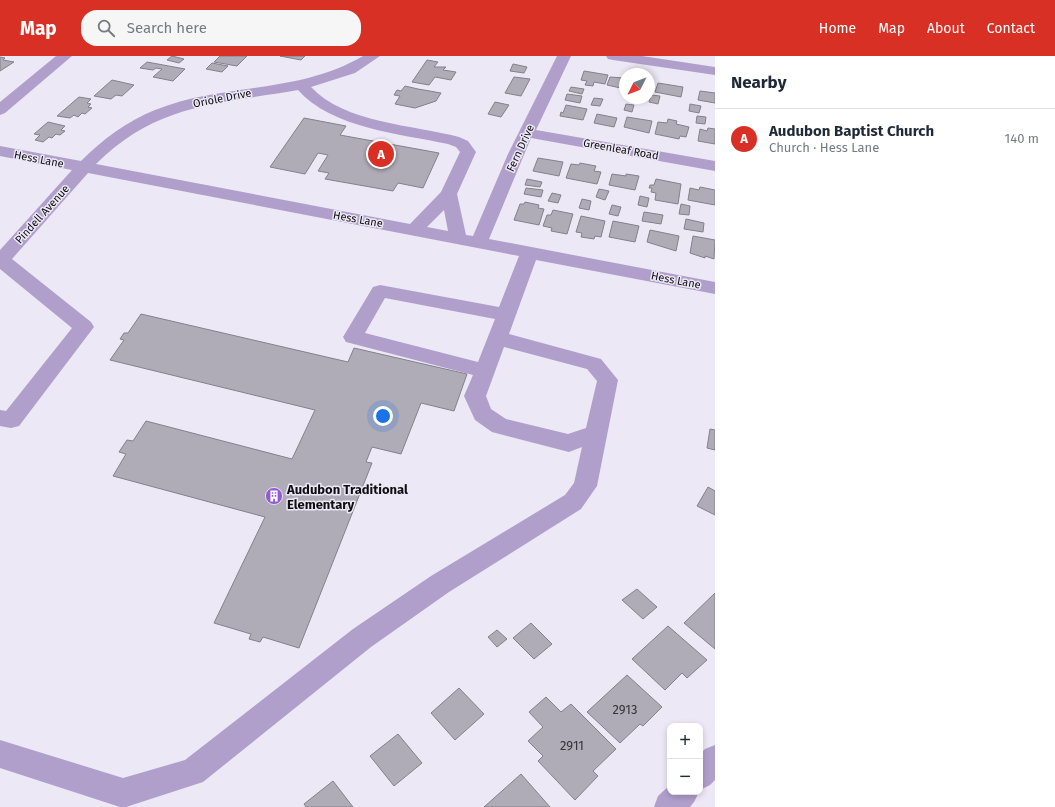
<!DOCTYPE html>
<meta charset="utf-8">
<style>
body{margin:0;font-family:"Fira Sans",sans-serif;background:#f6f6f7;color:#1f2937}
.controls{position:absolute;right:12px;bottom:12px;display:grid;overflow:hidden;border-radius:8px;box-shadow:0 2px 6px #0003}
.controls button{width:36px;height:36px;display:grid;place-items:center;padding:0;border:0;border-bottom:1px solid #e0e1e3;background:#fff;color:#1f2937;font:20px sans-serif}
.compass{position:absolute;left:619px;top:12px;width:36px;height:36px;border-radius:50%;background:#fff;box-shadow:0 2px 6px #0003;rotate:228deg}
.you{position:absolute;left:383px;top:360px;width:14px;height:14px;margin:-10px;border:3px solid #fff;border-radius:50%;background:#1a73e8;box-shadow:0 0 0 6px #1a73e833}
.badge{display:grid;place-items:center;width:26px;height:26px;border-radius:50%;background:#d93025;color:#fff;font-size:13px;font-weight:700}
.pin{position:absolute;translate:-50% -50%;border:2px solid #fff;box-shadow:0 1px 4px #0006}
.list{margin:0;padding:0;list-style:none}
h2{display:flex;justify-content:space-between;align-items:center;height:52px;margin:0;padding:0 16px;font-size:17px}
h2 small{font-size:13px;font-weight:400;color:#747a83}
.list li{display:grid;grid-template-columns:26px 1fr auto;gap:12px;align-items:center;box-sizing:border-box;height:60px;padding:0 16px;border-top:1px solid #e0e1e3}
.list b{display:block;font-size:15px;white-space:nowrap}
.list p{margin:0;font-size:13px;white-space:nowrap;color:#747a83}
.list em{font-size:13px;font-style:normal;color:#747a83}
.icon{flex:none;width:22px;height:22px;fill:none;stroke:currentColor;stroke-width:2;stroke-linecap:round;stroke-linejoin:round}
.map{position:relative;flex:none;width:715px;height:751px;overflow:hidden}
header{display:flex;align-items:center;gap:24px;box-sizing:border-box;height:56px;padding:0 20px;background:#d93025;color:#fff}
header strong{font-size:19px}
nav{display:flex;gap:22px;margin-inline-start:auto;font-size:14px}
.search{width:280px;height:36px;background:#f6f6f7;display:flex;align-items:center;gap:10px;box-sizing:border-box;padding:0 14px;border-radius:16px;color:#747a83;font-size:15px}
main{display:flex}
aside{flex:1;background:#fff}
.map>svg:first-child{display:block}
</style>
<header>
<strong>Map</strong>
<div class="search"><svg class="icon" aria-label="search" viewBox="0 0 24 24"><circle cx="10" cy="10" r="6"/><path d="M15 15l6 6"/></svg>Search here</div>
<nav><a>Home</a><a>Map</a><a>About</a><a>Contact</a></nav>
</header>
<main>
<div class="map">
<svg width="715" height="751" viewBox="0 0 715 751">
<rect width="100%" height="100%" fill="#ece8f5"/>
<path fill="#afabb7" stroke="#84808c" d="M172 0 184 3 179 7 167 4Z
M220 0H247L237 10 214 6Z
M280 0H305L301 4Z
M0 1 5 2 3 4 14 6 0 15Z
M427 4 438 6 434 11H446L443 14 456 16 451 24 435 21 429 29 412 26Z
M147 6 185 13 173 25 153 21 162 13 156 12 153 14 140 12Z
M212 7 228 10 222 16 206 13Z
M513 8 527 11 524 17 510 15Z
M584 15 608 19 605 28 594 26 593 30 585 29 587 25 581 24Z
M514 21 530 23 521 40 505 37Z
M610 21 625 22V33L607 29Z
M112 24 134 29 122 40 116 39 111 43 94 40Z
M658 27 683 31 681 41 655 36Z
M405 30 418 33 441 37 436 45 415 52 395 48 400 40 394 39 397 34 401 35Z
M571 31 584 33 582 38 569 35Z
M700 35 715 37V47L698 44Z
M567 38 582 40 580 47 565 44Z
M651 39 660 40 658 48 649 46Z
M79 41 91 43 87 47 91 48 88 51 92 52 85 58 82 57 78 61 74 59 70 62 57 60Z
M594 42 603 43 600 50 591 49Z
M495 46 509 49 501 61 488 58Z
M626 48 634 49 632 56 624 54Z
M690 48 701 50 699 57 689 55Z
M566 49 587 53 583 64 560 60 561 56 563 57Z
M597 58 617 62 614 71 594 67Z
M697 60 706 61 705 68 696 67Z
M627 61 652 65 649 77 624 71Z
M304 62 346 70 340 79 439 97 423 132 398 127 393 135 325 123 329 117 318 115 328 99 318 97 305 118 270 111Z
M668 63 677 65 676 68 689 71 686 81 680 80 679 83 655 78 658 66 667 67Z
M48 66 65 70 61 74 65 75 60 79 56 78 52 82 49 81 43 86 35 84 40 79 34 78Z
M708 72 715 73V88L698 85 700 73 707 75Z
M538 102 563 106 559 120 533 115Z
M580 107 596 110 594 115 601 116 597 128 566 122 571 108 579 109Z
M612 118 626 120V118L639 120 635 134 609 129Z
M527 123 542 126 540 131 525 129Z
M656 123 681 128 678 148 655 144 656 137 651 136 652 132H649L650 129H654Z
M700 131 715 134V149L688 144 690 132 699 134Z
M526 132 543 134 541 141 524 138Z
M599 133 609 135 605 144 596 141Z
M552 137 561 139 558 147 548 145Z
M640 140 649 142 647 151 638 149Z
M582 143 591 145 589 154 579 152Z
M525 146 539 149 538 152 544 153 539 169 514 164 520 148H524Z
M681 148 690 150 689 159 679 158Z
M612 149 621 151 618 160 609 158Z
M553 154 573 158 567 178 551 175 552 172 543 170 547 159H551Z
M644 156 663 159 661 168 642 165Z
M581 160 605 165 601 181 595 180 594 183 581 181 582 177 576 176Z
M686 163 704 167 703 176 684 173Z
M613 165 639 170 635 186 609 181Z
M650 174 679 180 676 195 647 186Z
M693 180 715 184 714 203 705 200V202L690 197Z
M141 258 348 306 354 292 467 318 454 355 421 347 401 398 372 391 366 406 372 407 299 592 263 581 260 586 249 583 251 578 214 567 265 461 113 420 126 398 119 396 127 384 133 385 146 365 292 403 315 354 110 304 124 284 120 283 124 277H128Z
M710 373 715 374V394L707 392Z
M708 431 715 435V459L697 450Z
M637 533 657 551 643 563 622 544Z
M715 537V593L684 567Z
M531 567 552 588 534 603 513 582Z
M668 570 707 604 687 622 682 617 665 634 632 603Z
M497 574 507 583 497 591 488 581Z
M627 619 662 651 643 670 640 668 620 687 587 656Z
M459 632 484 658 455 684 431 657Z
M546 641 561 656 571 648 616 693 593 715 598 720 575 744 538 705 543 700 528 685 543 671 529 656Z
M398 678 422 707 394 730 370 700Z
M521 718 550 751H484Z
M333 725 353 751H306L304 748Z"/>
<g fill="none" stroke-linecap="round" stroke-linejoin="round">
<path fill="#b09fcb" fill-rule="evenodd" d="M56 0H72L5 57 0 59V46Z
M363 0H380L355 17 311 31C344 67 414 69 459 81L468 85 476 96 457 138 466 179 473 180 508 98 557 0H571L536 74 715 105V115L531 82 489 183 715 226V238L536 204 509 278 601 303 618 324 597 430 581 453 449 536 371 591 203 726 126 751H120L0 712V684L123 722 185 704 353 573 431 520 565 439 574 427 582 391 569 396 492 376 475 364 464 340 473 319 346 286 343 281 373 231 380 229 499 251 519 200 88 117 12 203 91 266 94 271 19 370 11 372 0 370V354L6 355 72 272 0 213V194L72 114 0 100V90L81 105C102 84 127 65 155 54 224 26 296 39 363 0ZM298 34C331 72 401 78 448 88L456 91 460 96 441 136 410 168 96 108C157 47 218 48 298 34ZM444 154 448 175 427 171ZM385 242 495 263 478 306 365 277ZM504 291 587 313 597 325 586 372 568 378 506 363 491 353 486 340Z
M606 0H642L715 11V19L613 4 608 3Z
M715 689V724L710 729 700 734V698L705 693Z
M670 729V736H699L694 746 690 751H654L658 740Z"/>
</g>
<defs>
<g id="building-disc" transform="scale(0.9)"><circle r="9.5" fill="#925bd3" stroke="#ece8f5"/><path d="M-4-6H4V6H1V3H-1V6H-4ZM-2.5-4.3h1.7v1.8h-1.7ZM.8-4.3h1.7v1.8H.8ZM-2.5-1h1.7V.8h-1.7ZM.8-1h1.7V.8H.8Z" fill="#fff"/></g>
</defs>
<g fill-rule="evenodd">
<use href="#building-disc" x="274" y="440"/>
</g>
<g text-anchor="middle" stroke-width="3" stroke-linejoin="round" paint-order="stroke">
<g font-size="11" fill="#0f0e12" stroke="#ece8f5">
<text transform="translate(222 42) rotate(-11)" y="4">Oriole Drive</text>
<text transform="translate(520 92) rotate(-65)" y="4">Fern Drive</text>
<text transform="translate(621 93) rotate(10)" y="4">Greenleaf Road</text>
<text transform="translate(39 103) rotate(11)" y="4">Hess Lane</text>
<text transform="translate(42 158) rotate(-48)" y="4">Pindell Avenue</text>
<text transform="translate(358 163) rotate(10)" y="4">Hess Lane</text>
<text transform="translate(676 224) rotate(11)" y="4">Hess Lane</text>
</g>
<g font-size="13" font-weight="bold" fill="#0f0e12" stroke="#ece8f5" text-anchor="start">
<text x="287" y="438">Audubon Traditional<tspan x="287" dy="15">Elementary</tspan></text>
</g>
<g font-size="13" fill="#37353b">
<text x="625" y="658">2913</text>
<text x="572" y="694">2911</text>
</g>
</g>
</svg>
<div class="controls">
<button>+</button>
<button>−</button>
</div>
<svg class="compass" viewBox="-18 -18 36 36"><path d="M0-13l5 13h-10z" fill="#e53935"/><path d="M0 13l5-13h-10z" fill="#747a83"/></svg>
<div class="you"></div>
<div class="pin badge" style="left:381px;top:98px">A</div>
</div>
<aside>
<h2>Nearby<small></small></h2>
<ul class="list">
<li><span class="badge">A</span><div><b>Audubon Baptist Church</b><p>Church · Hess Lane</p></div><em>140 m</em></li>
</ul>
</aside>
</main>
